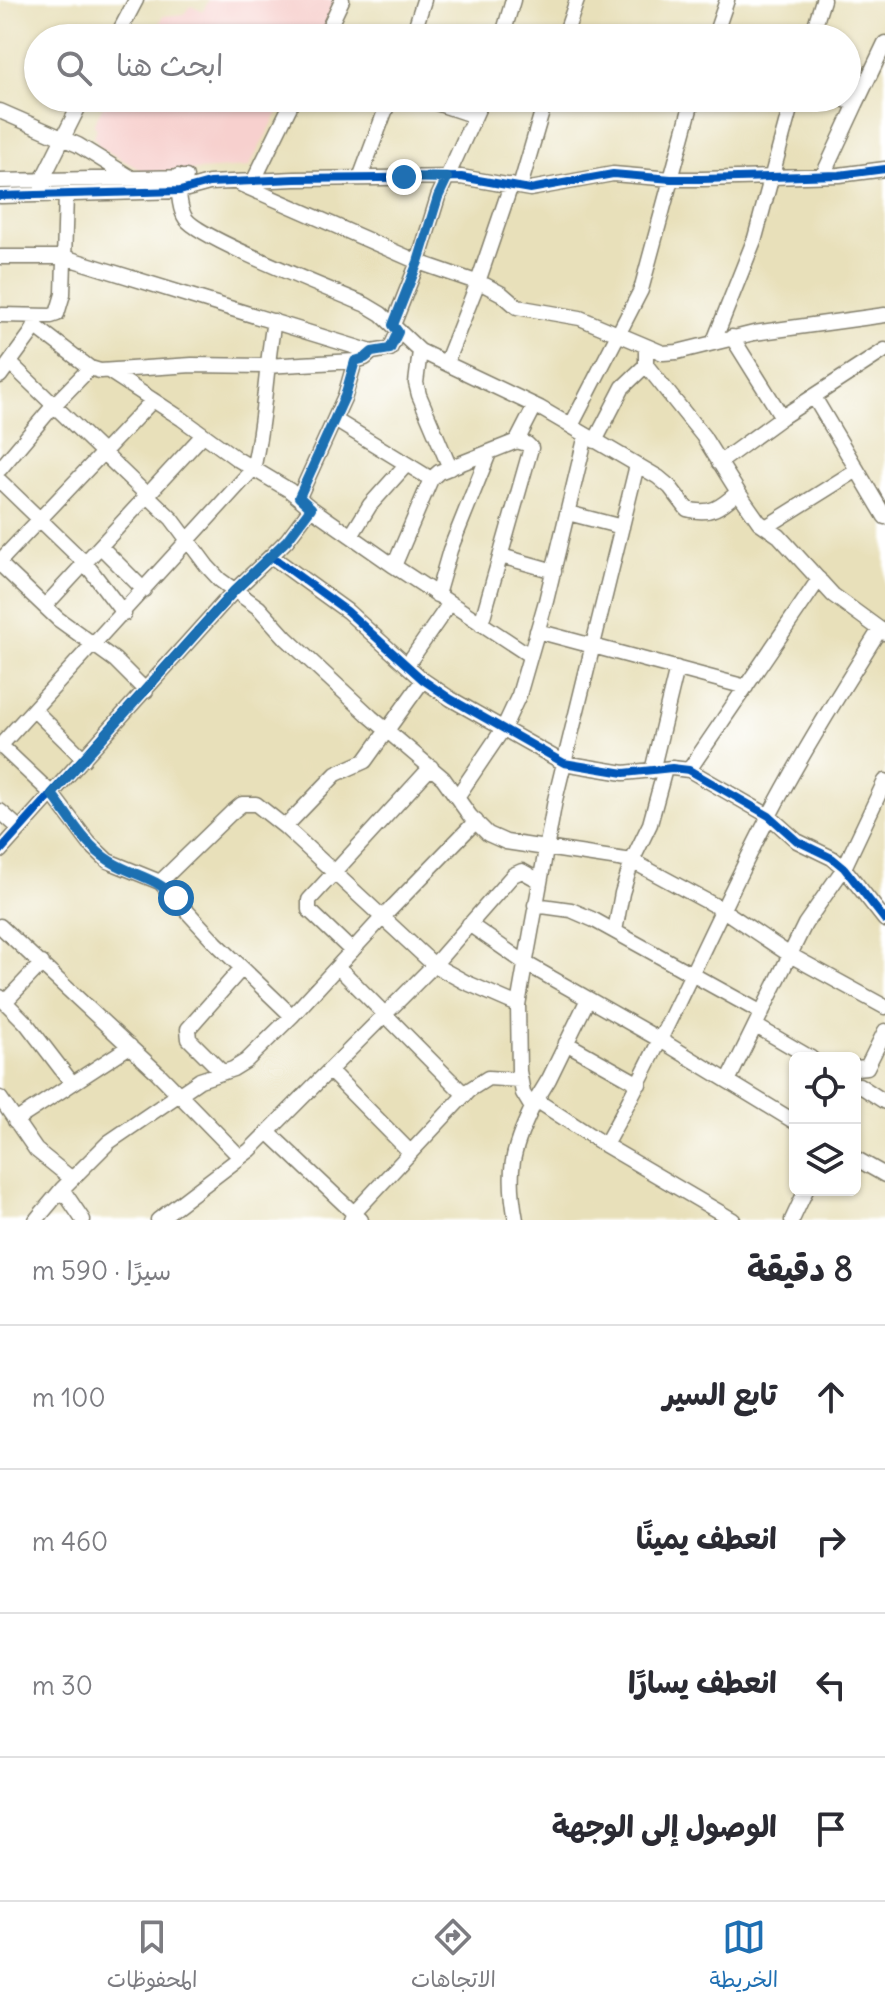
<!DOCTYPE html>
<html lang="ar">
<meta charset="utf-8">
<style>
body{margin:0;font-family:Delius,"Playpen Sans Arabic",sans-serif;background:#f7f7f7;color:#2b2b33;direction:rtl}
.controls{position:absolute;right:24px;bottom:24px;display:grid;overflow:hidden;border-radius:12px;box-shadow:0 2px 6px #0004}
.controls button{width:72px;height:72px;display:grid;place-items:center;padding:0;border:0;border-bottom:2px solid #e1e1e2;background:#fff;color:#2b2b33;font:40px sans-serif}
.stop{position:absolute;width:24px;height:24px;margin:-18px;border:6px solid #1f6fb2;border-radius:50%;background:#fff}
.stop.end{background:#1f6fb2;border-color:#fff;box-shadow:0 2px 8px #0008}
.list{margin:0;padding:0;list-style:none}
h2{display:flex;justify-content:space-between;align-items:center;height:104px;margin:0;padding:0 32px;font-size:34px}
h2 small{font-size:26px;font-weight:400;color:#7c7c81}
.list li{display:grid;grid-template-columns:52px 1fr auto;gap:24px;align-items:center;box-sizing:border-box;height:144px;padding:0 32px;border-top:2px solid #e1e1e2}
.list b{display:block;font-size:30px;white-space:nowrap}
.list em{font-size:26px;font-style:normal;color:#7c7c81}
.icon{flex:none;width:44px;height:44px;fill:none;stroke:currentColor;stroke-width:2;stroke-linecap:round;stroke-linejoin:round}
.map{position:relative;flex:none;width:885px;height:1220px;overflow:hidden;direction:ltr}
.search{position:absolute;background:#fff;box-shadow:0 2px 6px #0004;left:24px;right:24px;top:24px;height:88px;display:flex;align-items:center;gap:20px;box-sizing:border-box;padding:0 28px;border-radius:44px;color:#7c7c81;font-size:30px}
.sheet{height:680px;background:#fff}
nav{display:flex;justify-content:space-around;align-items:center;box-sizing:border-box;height:112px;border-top:2px solid #e1e1e2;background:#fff;font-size:22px;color:#7c7c81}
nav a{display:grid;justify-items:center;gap:4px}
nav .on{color:#1f6fb2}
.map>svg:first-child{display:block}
</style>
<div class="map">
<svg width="885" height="1220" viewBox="0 0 885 1220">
<rect width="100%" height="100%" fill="#fff"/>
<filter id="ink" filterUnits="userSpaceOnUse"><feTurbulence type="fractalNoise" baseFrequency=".0125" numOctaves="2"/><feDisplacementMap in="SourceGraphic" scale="16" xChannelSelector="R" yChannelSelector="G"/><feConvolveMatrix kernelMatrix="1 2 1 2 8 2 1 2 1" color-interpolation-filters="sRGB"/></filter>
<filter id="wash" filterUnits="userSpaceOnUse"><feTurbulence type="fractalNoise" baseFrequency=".006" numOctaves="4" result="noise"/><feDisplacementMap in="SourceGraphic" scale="32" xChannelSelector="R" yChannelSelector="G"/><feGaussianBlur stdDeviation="1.8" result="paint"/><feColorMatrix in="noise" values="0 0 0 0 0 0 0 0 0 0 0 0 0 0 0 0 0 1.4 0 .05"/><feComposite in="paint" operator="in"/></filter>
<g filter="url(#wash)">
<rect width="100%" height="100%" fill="#e8e0ba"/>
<path fill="#f7d0ce" d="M209 0H339L318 38H143L145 34 153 37 163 16 184 14 190 6 203 11Z
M107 98H286L249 167 146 173 96 145 98 141 93 137 97 128 93 125Z"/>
</g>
<g filter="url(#ink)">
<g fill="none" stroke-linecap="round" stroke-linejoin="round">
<g stroke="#827e6b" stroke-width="17">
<path id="minor" d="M116 38 136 0
M324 38 342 0
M412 38 424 0
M502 38 513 0
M564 38 577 0
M714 38 727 0
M811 38 823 0
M421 98 475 116
M856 104 885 43
M0 111 78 145 130 177
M823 175 856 104 840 98
M178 176C179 188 178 208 186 219 200 239 335 291 366 305L381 314 420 351 540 408 658 477 670 487 687 509C710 516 721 507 738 492L703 436 646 365V347
M360 178 390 98
M254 180 294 98
M0 181 186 177
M238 183 418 262 485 285 502 294 517 307 580 318 663 353 677 352 754 333 885 315
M520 187 546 98
M42 188V180L83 98
M0 196 180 191 209 183 295 179 461 177 530 189 613 174 671 179H702L839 175 885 169
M0 257H64L372 352 390 349 398 332
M0 315 51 316 57 314 63 294 66 194
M393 325 418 262 438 197 483 98
M35 326 90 368 100 371 192 365 266 366 355 361 365 358 372 352
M732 337 782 417
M714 341 755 238 793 98
M420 351 416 383 419 395 450 468
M10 363 172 519 207 566 220 580 259 608 286 638 371 717 443 778 470 816 488 834 506 842 632 861 723 910 790 955 885 1007
M446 363 478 282 511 185
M110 372 182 419 237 459 289 490 311 508 287 540 271 556
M0 376 32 332 37 320
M814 397 885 517
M335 420 431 479 439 472 517 441 535 406
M571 426 641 290 693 98
M595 441 623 387 646 365
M719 463 782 417 885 350
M0 469 54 405 90 368
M431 479 394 566 529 655
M0 481 86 564 124 614
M738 492 759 522 779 536 833 595 885 633
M299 497 345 396 355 361
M311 508 394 566
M568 513 622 527
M766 527 857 470
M351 536 370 505 406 465
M101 547 144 590
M501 556 554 571
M0 561 153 400
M0 564 58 619 115 660 146 691
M437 595 450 550 489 453
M45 606 203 435
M481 624 531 448 527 444 517 441
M537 631 746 687
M407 665 450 603
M34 710 84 759
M0 745 52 794 89 843 108 861 160 882 216 943 292 1016 382 918 476 821
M0 746 253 469C265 420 265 371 274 321
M689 770 819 579
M652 771 677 668
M457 797 503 729 519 695 546 601 586 435
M0 811 20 829
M285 827 336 774 365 761 423 680
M0 851 234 591 271 556 347 611 423 680 451 699 564 763 624 773 672 768 689 770 769 816 797 841 832 858 844 868 885 920
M160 882 231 813 242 804H256L285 827 434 965 465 982 518 1005
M535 905 571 910 594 920 762 1013
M469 924 525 963 662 1041 795 1122
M0 926 158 1073 240 1157
M615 931 622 893 632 861 650 824 665 769
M352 951 309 910V900L431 767
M338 967 465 1095
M0 997 26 1023 72 1083
M5 1002 42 963
M756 1026 811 1058
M566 1043 639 1084
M855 1068 867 1067 885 1031
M329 1070 410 1152
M222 1072 189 1039 188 1029 242 968
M728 1081 805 924 844 868 885 781
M859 1085 885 1102
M0 1098 36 1150 72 1179
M536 1100 605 1145 733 1220
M532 1107 549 1079 588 999
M15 1121 130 1046
M268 1132 361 1220
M605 1145C665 1038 712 926 768 818 802 753 841 691 880 629
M855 1158 885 1175
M62 1189 83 1220
M36 1220 62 1189 109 1142 200 1080 233 1069 246 1061 292 1016
M158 1220 250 1150 434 965 513 875 522 871 540 881
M351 1220 354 1213 469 1090 488 1078 520 1080
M516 1220C507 1172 511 1152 532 1108L523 1093 519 1071 518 1005 524 971 555 800 637 465
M792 1220 806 1190"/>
</g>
<use href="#minor" stroke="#fff" stroke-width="14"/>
<g stroke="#fff" stroke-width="13">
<path id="cycleway" d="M0 196 180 191 209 183 295 179 461 177 530 189 613 174 671 179H702L839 175 885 169
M0 851 234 591 271 556 347 611 423 680 451 699 564 763 624 773 672 768 689 770 769 816 797 841 832 858 844 868 885 920"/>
</g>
<use href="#cycleway" stroke="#0057b8" stroke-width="8"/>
</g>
</g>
<g fill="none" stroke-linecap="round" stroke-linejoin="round" filter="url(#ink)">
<path stroke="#1f6fb2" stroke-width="10" d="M176 898C152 875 136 877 110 861 85 846 69 816 52 794L234 591 287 540 311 508 299 497 345 396 355 361 365 358 372 352 390 349 398 332 393 325 418 262 438 197 447 178 404 177"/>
</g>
</svg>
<div class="controls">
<button><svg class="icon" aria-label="locate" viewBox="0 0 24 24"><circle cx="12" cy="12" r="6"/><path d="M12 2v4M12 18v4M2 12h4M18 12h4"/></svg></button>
<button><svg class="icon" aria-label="layers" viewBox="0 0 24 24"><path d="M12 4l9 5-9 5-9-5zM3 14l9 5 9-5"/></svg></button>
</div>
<div class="stop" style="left:176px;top:898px"></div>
<div class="stop end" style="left:404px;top:177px"></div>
<div class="search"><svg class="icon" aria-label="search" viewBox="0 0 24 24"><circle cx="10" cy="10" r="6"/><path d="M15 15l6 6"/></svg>ابحث هنا</div>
</div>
<section class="sheet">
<h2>8 دقيقة<small>سيرًا · 590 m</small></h2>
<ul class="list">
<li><svg class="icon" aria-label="ahead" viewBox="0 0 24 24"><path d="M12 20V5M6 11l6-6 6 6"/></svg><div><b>تابع السير</b></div><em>100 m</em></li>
<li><svg class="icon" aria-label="right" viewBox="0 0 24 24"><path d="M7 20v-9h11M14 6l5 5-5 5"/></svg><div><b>انعطف يمينًا</b></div><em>460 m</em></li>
<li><svg class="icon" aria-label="left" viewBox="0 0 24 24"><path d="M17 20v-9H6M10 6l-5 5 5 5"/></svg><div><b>انعطف يسارًا</b></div><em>30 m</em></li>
<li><svg class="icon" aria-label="arrive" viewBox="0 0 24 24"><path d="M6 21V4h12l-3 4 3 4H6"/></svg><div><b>الوصول إلى الوجهة</b></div></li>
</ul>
</section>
<nav>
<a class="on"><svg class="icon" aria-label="map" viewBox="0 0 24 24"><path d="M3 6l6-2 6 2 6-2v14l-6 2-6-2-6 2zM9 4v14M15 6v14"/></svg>الخريطة</a>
<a><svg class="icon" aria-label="directions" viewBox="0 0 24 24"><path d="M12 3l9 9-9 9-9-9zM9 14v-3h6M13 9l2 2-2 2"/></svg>الاتجاهات</a>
<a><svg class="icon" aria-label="saved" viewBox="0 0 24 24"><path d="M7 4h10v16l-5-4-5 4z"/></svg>المحفوظات</a>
</nav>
